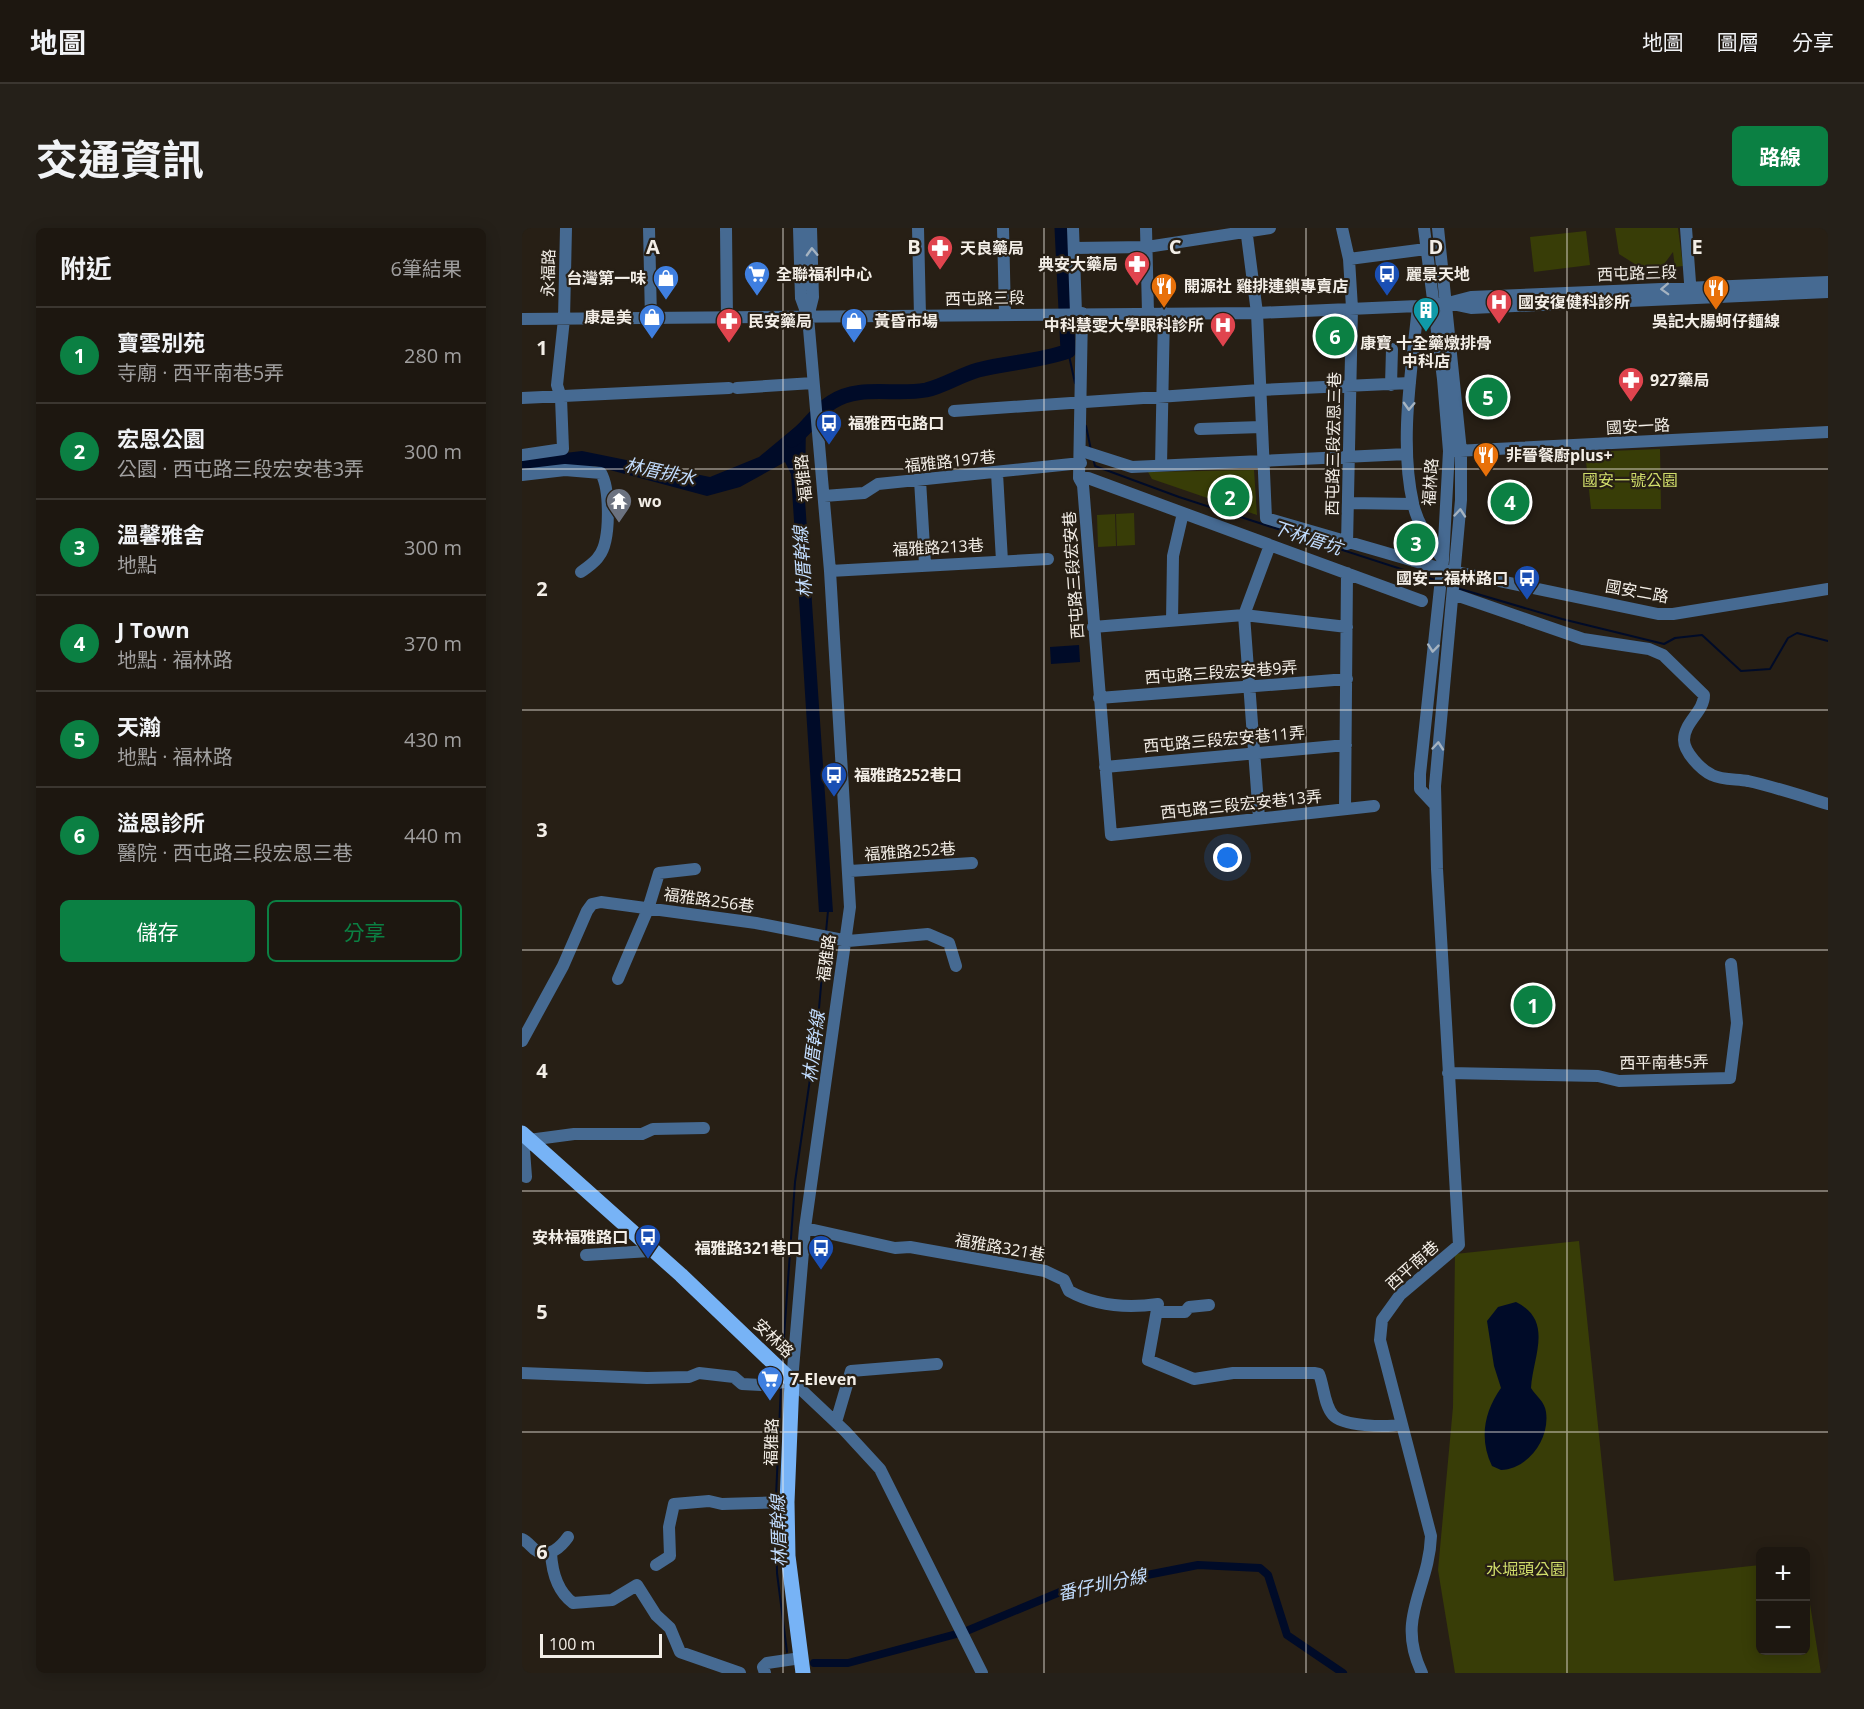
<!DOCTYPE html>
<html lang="zh-TW">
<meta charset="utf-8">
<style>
body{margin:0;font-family:"Open Sans","Noto Sans TC",sans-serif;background:#252019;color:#f1f3f6}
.controls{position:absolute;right:18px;bottom:18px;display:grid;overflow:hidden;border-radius:9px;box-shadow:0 3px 15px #0003}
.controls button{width:54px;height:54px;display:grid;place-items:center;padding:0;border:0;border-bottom:2px solid #3b3630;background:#1d1710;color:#f1f3f6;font:30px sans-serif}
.scale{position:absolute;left:18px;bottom:15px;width:122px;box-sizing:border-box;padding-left:6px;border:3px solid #f3eee7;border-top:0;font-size:16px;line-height:21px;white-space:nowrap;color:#f3eee7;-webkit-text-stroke:4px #271f15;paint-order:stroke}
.you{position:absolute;left:706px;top:630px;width:21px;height:21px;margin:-15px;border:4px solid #fff;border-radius:50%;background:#1a73e8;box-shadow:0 0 0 9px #1a73e833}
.badge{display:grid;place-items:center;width:39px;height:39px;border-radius:50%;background:#0b8043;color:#fff;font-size:20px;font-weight:700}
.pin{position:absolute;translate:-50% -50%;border:3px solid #fff;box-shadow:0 2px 6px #0006}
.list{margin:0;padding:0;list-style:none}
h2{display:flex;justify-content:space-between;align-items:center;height:78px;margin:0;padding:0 24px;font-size:26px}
h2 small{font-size:20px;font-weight:400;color:#a09f9f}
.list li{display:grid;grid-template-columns:39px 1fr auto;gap:18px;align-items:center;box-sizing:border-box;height:96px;padding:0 24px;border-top:2px solid #3b3630}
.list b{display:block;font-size:22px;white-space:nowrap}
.list p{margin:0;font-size:20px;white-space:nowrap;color:#a09f9f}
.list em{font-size:20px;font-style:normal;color:#a09f9f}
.actions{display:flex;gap:12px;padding:18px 24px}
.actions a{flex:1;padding:14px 0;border:2px solid #0b8043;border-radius:9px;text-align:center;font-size:21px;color:#0b8043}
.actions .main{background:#0b8043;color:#fff}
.map{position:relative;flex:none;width:1306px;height:1445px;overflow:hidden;border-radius:9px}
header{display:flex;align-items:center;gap:36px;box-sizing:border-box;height:84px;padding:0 30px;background:#1d1710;border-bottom:2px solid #3b3630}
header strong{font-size:28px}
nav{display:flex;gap:33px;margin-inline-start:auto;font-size:21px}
.intro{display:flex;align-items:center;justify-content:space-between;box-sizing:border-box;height:144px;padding:0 36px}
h1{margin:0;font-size:42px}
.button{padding:15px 27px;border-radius:9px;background:#0b8043;color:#fff;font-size:21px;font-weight:700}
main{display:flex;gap:36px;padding:0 36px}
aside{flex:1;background:#1d1710;border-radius:9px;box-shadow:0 3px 15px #0003}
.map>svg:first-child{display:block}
</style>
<header>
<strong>地圖</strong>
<nav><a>地圖</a><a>圖層</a><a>分享</a></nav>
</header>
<div class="intro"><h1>交通資訊</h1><a class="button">路線</a></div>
<main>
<aside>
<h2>附近<small>6筆結果</small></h2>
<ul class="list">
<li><span class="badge">1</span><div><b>寶雲別苑</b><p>寺廟 · 西平南巷5弄</p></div><em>280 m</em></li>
<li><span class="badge">2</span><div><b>宏恩公園</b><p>公園 · 西屯路三段宏安巷3弄</p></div><em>300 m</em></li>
<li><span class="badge">3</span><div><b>溫馨雅舍</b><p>地點</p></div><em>300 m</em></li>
<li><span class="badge">4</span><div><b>J Town</b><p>地點 · 福林路</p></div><em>370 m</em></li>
<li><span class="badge">5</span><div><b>天瀚</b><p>地點 · 福林路</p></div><em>430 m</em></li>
<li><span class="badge">6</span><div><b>溢恩診所</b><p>醫院 · 西屯路三段宏恩三巷</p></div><em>440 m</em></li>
</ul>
<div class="actions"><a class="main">儲存</a><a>分享</a></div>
</aside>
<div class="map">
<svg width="1306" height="1445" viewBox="0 0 1306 1445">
<rect width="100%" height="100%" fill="#271f15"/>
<path fill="#383d07" d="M1093 0H1156L1161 38 1153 39 1151 24 1142 36 1131 42 1116 38 1097 26Z
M1064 3 1068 37 1012 44 1008 9Z
M1138 221 1139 281H1069L1063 224Z
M732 242 735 287 630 251 626 244Z
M612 285 613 317 595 318 594 286Z
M593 286 594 318 576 319 575 287Z
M1057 1013 1092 1353 1238 1337V1422H1284V1351L1299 1445H933L916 1342 931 1179 933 1026Z"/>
<path fill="#000b28" d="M284 190 283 272 311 684H297L269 246 263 234 218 259 185 268 73 238 0 244V230L60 223 188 249 237 229Z
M557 417 558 434 529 436 528 419Z
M994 1074C1032 1093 1011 1128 1009 1160 1014 1168 1023 1174 1024 1184 1028 1211 1006 1241 979 1242L970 1238C957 1211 962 1184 979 1160L972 1138 965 1093 976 1079Z"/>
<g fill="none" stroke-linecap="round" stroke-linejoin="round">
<path stroke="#000b28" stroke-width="2" d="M546 123 553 155
M564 198 569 222
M571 230 573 238 657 269 916 353
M935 360 1040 391 1142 416 1153 410 1180 407 1219 443 1248 441 1266 410 1275 405 1306 413
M304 704 306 683
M260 1137 273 954 295 803 303 713
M254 1269 259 1157
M254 1277 255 1345 265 1424"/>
<path stroke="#000b28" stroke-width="8" d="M292 1435H326L442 1404 538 1364 676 1337 738 1340 746 1347 765 1407 821 1445"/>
<path stroke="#000b28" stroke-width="15" d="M270 212C285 201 295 183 310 174 337 156 373 168 404 162 422 158 438 147 456 142 486 134 516 134 546 123L540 0"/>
<path stroke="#466a92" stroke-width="12" d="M127 0 129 91
M204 0 205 91
M277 0 279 70 286 89
M396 0 398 88
M481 0 483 87
M551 0 554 85
M624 0 626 85
M724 0 735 85 744 290 920 341 1136 386H1151L1306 361
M820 0 827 31 830 80 825 316
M902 0 921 151 927 223 921 332 898 546V561L913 577
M1164 0 1169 68
M552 20 625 19 748 0
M827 31 904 21
M930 76 949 80 1306 64
M896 78C890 140 877 214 891 275 895 296 909 314 921 332
M560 85 557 250 561 257 589 607 852 578
M0 91 735 85 896 78 926 75 949 69 1306 54
M869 157 870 121
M215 160 291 155
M0 170 207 160
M432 183 738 162 888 155
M678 201 739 199
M560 223 610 239 885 226
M933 223 1306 204
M0 227 41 221 39 170 35 157 42 91 44 0
M639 238 642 85
M475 245 480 333
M0 247 43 242 79 245C88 261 89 313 77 328 73 335 65 339 59 344
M557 250H566L900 373
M398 252 403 336
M302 268 342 265 356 256 559 235
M826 275 891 276
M308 343 526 331
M931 366 1061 411 1127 421 1141 427 1182 467C1182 484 1162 494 1162 512 1162 524 1179 542 1190 547 1200 552 1215 551 1226 553 1253 559 1280 568 1306 576
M650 393 651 328 661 285
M571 399 722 387 825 399
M577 470 825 451
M583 539 824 517
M823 581 825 345
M737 590 722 387 748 317
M328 643 450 635
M96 751 126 681 137 645 173 641
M0 813 41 738 65 683 70 676 79 674 234 695 326 713 406 706 427 715 434 738
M926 845 1076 848 1097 853 1208 850 1215 795 1209 736
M4 949 2 922 7 912 52 906H120L131 901 182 900
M283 1000 373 1020 388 1019 523 1043 542 1052 547 1063C574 1078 607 1080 636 1076L626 1132 672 1151 711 1145H792L797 1146C802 1158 802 1177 811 1187 820 1198 865 1200 879 1196
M64 1027 128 1023
M635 1084H663L667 1079 687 1077
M0 1145 125 1150 167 1149 177 1145 212 1149 220 1156 239 1157 270 1153
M270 1153 283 1000 328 679 308 343 286 89 291 69 289 0
M270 1153 323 1203 358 1241 460 1445
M314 1194 329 1143 415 1136
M0 1311C7 1314 9 1320 15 1323 27 1330 39 1319 46 1309
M29 1325C30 1343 35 1363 51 1375L90 1372 115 1357 134 1387 148 1400 158 1424 218 1445
M134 1337 148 1328 147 1299 152 1276 187 1273 200 1276 265 1274
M243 1445 241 1439 245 1435 279 1430
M900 1445C873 1389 907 1362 909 1308L858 1112 860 1092 878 1067 937 1017 915 641 913 558 939 272V223L916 0"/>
<path stroke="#77b3f6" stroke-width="15" d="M0 905 159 1047 270 1153 265 1274 266 1328 281 1445"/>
</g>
<defs><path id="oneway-chevron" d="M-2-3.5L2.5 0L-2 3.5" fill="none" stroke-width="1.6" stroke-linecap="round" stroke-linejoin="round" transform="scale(1.5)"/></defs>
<g stroke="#a5b3c1">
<use href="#oneway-chevron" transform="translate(290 24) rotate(-92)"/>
<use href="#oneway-chevron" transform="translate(1143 61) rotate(178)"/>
<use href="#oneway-chevron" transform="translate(887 178) rotate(92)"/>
<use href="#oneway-chevron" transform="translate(938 285) rotate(-85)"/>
<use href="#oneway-chevron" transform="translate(911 420) rotate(96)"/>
<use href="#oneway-chevron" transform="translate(916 518) rotate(-85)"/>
</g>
<path fill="none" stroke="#f3eee7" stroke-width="1.5" stroke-opacity="0.55" d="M261 0V1445M522 0V1445M784 0V1445M1045 0V1445M0 241H1306M0 482H1306M0 722H1306M0 963H1306M0 1204H1306"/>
<defs>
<g id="pharmacy-pin" transform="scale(1.35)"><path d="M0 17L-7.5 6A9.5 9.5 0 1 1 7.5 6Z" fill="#e0444e" stroke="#271f15"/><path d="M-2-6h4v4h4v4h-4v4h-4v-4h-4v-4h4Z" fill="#fff"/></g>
<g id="supermarket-pin" transform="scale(1.35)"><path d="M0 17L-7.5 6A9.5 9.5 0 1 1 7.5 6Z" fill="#3f7fe0" stroke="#271f15"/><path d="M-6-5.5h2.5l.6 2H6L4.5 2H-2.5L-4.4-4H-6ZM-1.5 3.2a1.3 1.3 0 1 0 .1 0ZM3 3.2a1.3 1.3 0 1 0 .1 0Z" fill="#fff"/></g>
<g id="bus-pin" transform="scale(1.35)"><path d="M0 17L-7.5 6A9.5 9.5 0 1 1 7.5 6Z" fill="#1a4fb4" stroke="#271f15"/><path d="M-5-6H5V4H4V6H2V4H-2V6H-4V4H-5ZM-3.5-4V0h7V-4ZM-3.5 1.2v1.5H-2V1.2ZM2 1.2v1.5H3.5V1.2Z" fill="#fff"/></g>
<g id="shop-pin" transform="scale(1.35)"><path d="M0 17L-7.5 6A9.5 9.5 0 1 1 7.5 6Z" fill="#3f7fe0" stroke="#271f15"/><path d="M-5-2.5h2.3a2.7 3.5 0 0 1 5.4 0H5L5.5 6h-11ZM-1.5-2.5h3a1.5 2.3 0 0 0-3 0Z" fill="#fff"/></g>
<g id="restaurant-pin" transform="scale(1.35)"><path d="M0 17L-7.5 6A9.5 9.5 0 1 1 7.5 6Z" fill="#e8710a" stroke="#271f15"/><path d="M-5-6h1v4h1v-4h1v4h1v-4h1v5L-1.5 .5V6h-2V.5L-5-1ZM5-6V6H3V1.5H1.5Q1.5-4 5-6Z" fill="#fff"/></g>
<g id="hospital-pin" transform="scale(1.35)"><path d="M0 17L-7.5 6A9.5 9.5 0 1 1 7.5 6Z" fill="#e0444e" stroke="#271f15"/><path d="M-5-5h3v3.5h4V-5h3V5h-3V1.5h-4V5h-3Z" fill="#fff"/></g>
<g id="building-pin" transform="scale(1.35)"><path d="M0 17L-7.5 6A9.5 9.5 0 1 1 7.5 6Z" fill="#0f9aa8" stroke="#271f15"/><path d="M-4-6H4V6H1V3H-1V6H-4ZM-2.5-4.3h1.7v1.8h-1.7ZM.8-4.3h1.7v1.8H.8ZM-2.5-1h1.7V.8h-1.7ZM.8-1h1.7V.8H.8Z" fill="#fff"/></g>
<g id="temple-pin" transform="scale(1.35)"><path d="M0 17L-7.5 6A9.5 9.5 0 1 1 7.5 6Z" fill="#6b7280" stroke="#271f15"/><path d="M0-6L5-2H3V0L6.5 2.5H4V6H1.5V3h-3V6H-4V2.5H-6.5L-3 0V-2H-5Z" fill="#fff"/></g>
</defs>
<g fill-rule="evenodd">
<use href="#pharmacy-pin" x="418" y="20"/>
<use href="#pharmacy-pin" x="615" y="36"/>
<use href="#supermarket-pin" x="235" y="46"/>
<use href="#bus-pin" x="865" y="46"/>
<use href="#shop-pin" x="144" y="50"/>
<use href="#restaurant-pin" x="642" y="58"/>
<use href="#restaurant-pin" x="1194" y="60"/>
<use href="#hospital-pin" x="977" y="74"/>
<use href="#building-pin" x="904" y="82"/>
<use href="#shop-pin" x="130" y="89"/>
<use href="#pharmacy-pin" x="207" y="93"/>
<use href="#shop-pin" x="332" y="93"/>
<use href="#hospital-pin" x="701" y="97"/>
<use href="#pharmacy-pin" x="1109" y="152"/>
<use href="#bus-pin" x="307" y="195"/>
<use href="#restaurant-pin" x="964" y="227"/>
<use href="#temple-pin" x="97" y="273"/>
<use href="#bus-pin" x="1005" y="350"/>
<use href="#bus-pin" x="312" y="547"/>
<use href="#bus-pin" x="126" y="1009"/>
<use href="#bus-pin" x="299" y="1020"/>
<use href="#supermarket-pin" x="248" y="1151"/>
</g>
<g text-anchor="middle" stroke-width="4.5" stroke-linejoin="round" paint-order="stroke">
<g font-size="16" font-weight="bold" fill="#f3eee7" stroke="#271f15" text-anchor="start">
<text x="438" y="26">天良藥局</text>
<text x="596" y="42" text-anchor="end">典安大藥局</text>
<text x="254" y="52">全聯福利中心</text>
<text x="884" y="52">麗景天地</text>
<text x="124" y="56" text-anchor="end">台灣第一味</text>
<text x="662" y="64">開源社 雞排連鎖專賣店</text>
<text x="996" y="80">國安復健科診所</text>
<text x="110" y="95" text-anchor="end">康是美</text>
<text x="226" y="99">民安藥局</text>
<text x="352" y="99">黃昏市場</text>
<text x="1194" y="99" text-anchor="middle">吳記大腸蚵仔麵線</text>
<text x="682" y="103" text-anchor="end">中科慧雯大學眼科診所</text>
<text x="904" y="121" text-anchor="middle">康寶 十全藥燉排骨<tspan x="904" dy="18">中科店</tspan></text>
<text x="1128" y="158">927藥局</text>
<text x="326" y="201">福雅西屯路口</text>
<text x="984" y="233">非晉餐廚plus+</text>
<text x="116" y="279">wo</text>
<text x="986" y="356" text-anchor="end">國安二福林路口</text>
<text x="332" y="553">福雅路252巷口</text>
<text x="106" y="1015" text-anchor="end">安林福雅路口</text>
<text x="280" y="1026" text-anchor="end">福雅路321巷口</text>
<text x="268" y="1157">7-Eleven</text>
</g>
<g font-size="16" fill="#f3eee7" stroke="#271f15">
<text transform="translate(26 45) rotate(-89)" y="6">永福路</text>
<text transform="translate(1115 45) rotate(-2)" y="6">西屯路三段</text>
<text transform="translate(463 70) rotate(-1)" y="6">西屯路三段</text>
<text transform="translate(1116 198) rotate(-3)" y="6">國安一路</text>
<text transform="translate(811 216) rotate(-89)" y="6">西屯路三段宏恩三巷</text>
<text transform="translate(428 233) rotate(-6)" y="6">福雅路197巷</text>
<text transform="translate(281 250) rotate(-96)" y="6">福雅路</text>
<text transform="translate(908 254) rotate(-86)" y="6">福林路</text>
<text transform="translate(416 319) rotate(-3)" y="6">福雅路213巷</text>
<text transform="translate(551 347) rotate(-94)" y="6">西屯路三段宏安巷</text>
<text transform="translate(1115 363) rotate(10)" y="6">國安二路</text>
<text transform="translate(699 444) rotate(-4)" y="6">西屯路三段宏安巷9弄</text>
<text transform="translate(702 511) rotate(-5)" y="6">西屯路三段宏安巷11弄</text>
<text transform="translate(719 576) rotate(-6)" y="6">西屯路三段宏安巷13弄</text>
<text transform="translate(388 623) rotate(-4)" y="6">福雅路252巷</text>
<text transform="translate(187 672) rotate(8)" y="6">福雅路256巷</text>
<text transform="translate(304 730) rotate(-82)" y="6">福雅路</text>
<text transform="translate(1142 834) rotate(-1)" y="6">西平南巷5弄</text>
<text transform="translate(478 1019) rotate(10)" y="6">福雅路321巷</text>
<text transform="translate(890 1037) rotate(-42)" y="6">西平南巷</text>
<text transform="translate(252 1110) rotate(44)" y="6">安林路</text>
<text transform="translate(249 1214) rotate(-88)" y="6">福雅路</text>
</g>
<g font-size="16" fill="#d1de6b" stroke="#271f15">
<text x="1108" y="258">國安一號公園</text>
<text x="1004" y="1347">水堀頭公園</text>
</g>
<g font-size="18" font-style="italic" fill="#c1dcfe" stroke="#271f15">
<text transform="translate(138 244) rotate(12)" y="6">林厝排水</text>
<text transform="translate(785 310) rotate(18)" y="6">下林厝坑</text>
<text transform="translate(281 334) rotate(-94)" y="6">林厝幹線</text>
<text transform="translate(292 819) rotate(-83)" y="6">林厝幹線</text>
<text transform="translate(257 1303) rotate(-92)" y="6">林厝幹線</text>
<text transform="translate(580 1357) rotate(-12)" y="6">番仔圳分線</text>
</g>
</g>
<g font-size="20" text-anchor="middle" font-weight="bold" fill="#f3eee7" stroke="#271f15" stroke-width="4.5" stroke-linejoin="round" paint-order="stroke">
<text x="131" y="26">A</text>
<text x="392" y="26">B</text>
<text x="653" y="26">C</text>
<text x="914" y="26">D</text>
<text x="1175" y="26">E</text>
<text x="20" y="127">1</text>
<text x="20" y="368">2</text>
<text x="20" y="609">3</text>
<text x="20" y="850">4</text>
<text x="20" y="1091">5</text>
<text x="20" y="1331">6</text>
</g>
</svg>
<div class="controls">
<button>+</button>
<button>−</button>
</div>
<div class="scale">100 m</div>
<div class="you"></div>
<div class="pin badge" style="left:1011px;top:777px">1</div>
<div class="pin badge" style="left:708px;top:269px">2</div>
<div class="pin badge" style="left:894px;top:315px">3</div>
<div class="pin badge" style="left:988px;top:274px">4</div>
<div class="pin badge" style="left:966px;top:169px">5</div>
<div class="pin badge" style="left:813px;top:108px">6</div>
</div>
</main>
